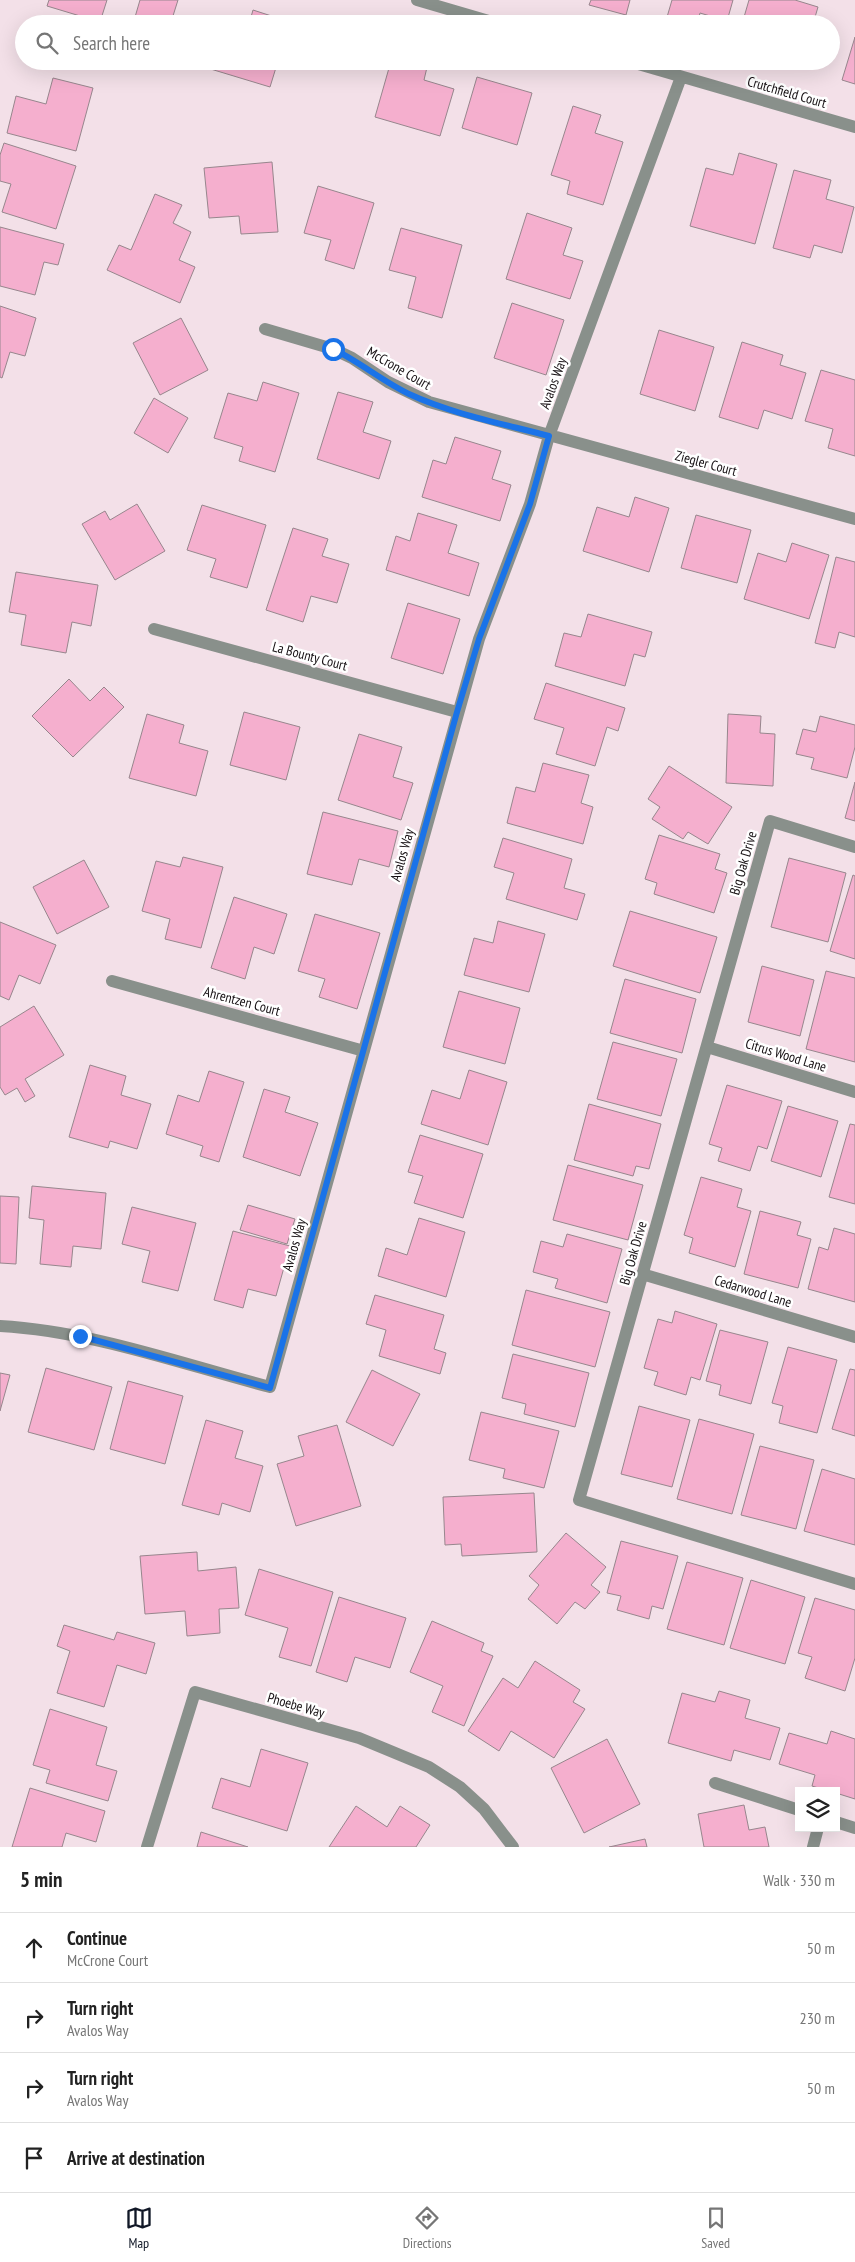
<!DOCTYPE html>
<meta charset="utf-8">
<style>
body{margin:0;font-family:"PT Sans Narrow",sans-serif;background:#f6f6f6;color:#222}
.controls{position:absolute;right:15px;bottom:15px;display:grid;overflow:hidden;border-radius:0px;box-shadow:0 5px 20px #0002}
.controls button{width:45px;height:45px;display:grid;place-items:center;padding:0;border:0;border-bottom:1px solid #e0e0e0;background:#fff;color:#222;font:25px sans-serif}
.stop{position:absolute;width:15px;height:15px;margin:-11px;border:4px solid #1a73e8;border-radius:50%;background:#fff}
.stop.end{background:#1a73e8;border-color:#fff;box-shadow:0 1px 5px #0008}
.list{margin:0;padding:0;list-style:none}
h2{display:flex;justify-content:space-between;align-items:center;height:65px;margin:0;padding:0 20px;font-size:21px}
h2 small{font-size:16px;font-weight:400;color:#767676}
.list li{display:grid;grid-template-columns:32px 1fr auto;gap:15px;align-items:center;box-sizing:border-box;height:70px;padding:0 20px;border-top:1px solid #e0e0e0}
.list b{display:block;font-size:19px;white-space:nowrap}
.list p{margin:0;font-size:16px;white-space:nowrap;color:#767676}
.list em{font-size:16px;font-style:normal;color:#767676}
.icon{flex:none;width:28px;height:28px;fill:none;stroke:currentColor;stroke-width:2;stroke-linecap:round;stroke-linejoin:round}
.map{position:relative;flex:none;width:855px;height:1847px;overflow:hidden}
.search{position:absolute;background:#fff;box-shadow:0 5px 20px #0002;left:15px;right:15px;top:15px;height:55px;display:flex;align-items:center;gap:12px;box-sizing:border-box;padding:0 18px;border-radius:28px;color:#767676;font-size:19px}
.sheet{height:345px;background:#fff}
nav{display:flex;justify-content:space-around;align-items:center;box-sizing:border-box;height:70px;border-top:1px solid #e0e0e0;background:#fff;font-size:14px;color:#767676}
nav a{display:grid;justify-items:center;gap:2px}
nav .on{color:#111827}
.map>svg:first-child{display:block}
</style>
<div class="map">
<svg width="855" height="1847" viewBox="0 0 855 1847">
<rect width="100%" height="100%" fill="#f3e0e8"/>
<path fill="#f5afce" stroke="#97868d" d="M49 0H107L100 22 47 6Z
M140 0H178L172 19 189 24H133Z
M591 0H630L626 15 589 5Z
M672 0H733L727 21 700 13 697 24H665Z
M749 0H795L818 7 813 24H742Z
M253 10 290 22 289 24H249Z
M855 37V84L842 80Z
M171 61H189L188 66Z
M206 61H278L270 87 204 67Z
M391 61H422L428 63 424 80 454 89 440 136 375 117Z
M790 61H817L815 68Z
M477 77 532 93 517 145 462 128Z
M53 78 93 88 76 151 7 133 16 96 46 104Z
M573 106 601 115 595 133 623 142 603 205 567 194 570 181 551 175Z
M4 143 76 166 56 229 2 212 11 184 0 181V155Z
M739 153 777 164 755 244 690 226 706 168 733 175Z
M272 162 278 232 241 234 239 216 209 218 204 168Z
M794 170 831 180 826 199 854 207 842 253 814 245 810 258 773 248Z
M318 186 374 203 354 269 325 260 331 240 304 233Z
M155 194 182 205 173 223 191 232 179 260 195 267 180 303 107 270 119 245 131 250Z
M527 213 572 228 563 255 583 261 570 299 506 279Z
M0 227 64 244 58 265 44 262 35 295 0 286Z
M401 228 462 245 442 318 408 308 416 277 389 270Z
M512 303 564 320 546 375 494 358Z
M0 306 36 318 25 356 10 352 2 378 0 377Z
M181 318 208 370 160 395 133 343Z
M659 330 714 347 695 411 640 394Z
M742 342 783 355 780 365 806 373 792 419 764 410 758 429 719 417Z
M821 370 855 380V456L828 448 833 429 805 421Z
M263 382 299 393 275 472 239 461 243 447 214 438 228 393 257 401Z
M338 392 373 402 363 432 391 441 379 479 317 459Z
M154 398 188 418 168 453 134 433Z
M455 437 501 451 492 479 511 485 500 521 422 497 433 460 446 464Z
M635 497 669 508 649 572 583 551 597 507 629 517Z
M137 504 165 551 115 580 82 524 105 511 110 520Z
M202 505 266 525 247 588 210 577 216 559 187 550Z
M418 513 457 525 448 553 479 563 469 596 386 570 396 536 410 541Z
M696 515 751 530 737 583 681 568Z
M293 528 328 539 322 556 349 564 337 603 311 596 303 622 266 610Z
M792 543 829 555 809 619 744 599 758 553 786 562Z
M836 557 855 562V637L839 632 835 648 815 643Z
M16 572 98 585 91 626 72 622 66 653 21 645 26 615 9 612Z
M408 603 460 619 443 674 391 658Z
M588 614 652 632 645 657 634 654 625 686 555 666 564 633 581 637Z
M69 679 90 701 104 687 124 707 73 757 32 716Z
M546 683 625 708 618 731 607 727 595 766 556 754 564 728 534 719Z
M244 712 300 727 286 780 230 765Z
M147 714 184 725 179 743 208 751 196 796 129 778Z
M728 714 761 716 760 733 775 734 773 786 726 783Z
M820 716 855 725V747L847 778 811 769 814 758 796 754 803 729 816 732Z
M359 734 402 747 393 777 413 783 401 820 338 800Z
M543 763 589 775 581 803 593 807 583 844 507 823 516 787 535 792Z
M669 766 732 807 708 844 688 832 683 839 652 819 660 807 648 799Z
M855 782V821L845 818Z
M323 812 398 831 389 867 359 859 352 885 307 874Z
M659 835 720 854 715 869 727 873 714 913 654 894 657 883 645 879Z
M503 838 572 859 564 888 585 894 577 920 506 899 514 873 494 867Z
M183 857 223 867 201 948 165 939 170 919 142 911 156 861 180 867Z
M789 858 846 873 828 942 771 927Z
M84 860 109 907 57 934 33 887Z
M853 875 855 876V959L830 951Z
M234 897 287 914 274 954 254 947 245 979 211 968Z
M630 911 717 937 700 993 613 966Z
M315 914 380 933 357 1009 319 997 325 979 298 971Z
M498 921 545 934 529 992 464 975 474 938 493 943Z
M0 922 56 945 40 984 19 975 9 1000 0 996Z
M762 966 814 980 800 1036 748 1022Z
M826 971 855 978V1062L806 1049Z
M625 979 696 999 682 1053 610 1033Z
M459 991 520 1008 505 1064 443 1047Z
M34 1006 64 1055 25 1079 35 1096 25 1102 17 1088 5 1095 0 1087V1027Z
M613 1042 677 1059 661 1116 597 1099Z
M90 1065 126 1076 121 1095 151 1104 137 1149 110 1141 108 1148 69 1137Z
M469 1070 507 1082 488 1145 421 1124 432 1090 460 1099Z
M209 1071 244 1082 219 1162 200 1156 203 1146 166 1134 178 1095 199 1102Z
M727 1085 782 1101 767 1149 758 1146 750 1171 718 1161 722 1148 709 1144Z
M264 1089 290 1097 285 1112 318 1123 300 1176 243 1157Z
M589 1104 661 1124 649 1169 636 1166 633 1176 574 1160Z
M788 1106 838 1121 821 1177 771 1161Z
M850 1124 855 1125V1204L829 1197Z
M420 1135 483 1154 463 1218 414 1203 423 1176 408 1172Z
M568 1165 643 1185 628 1240 553 1220Z
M701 1177 742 1189 737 1207 751 1211 735 1267 689 1253 693 1238 684 1235Z
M32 1186 106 1193 101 1249 73 1246 71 1267 40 1264 44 1220 29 1218Z
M0 1196 19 1197 16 1264 0 1263Z
M248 1205 295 1219 287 1244 240 1230Z
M132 1207 196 1223 178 1291 142 1282 150 1251 122 1244Z
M760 1211 801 1222 797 1235 811 1239 798 1288 744 1274Z
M419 1218 465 1232 446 1297 378 1276 386 1248 407 1255Z
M834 1228 855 1234V1302L808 1289 819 1247 828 1250Z
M233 1231 290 1246 276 1296 248 1289 243 1308 214 1300Z
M567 1234 622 1249 607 1303 555 1288 558 1279 533 1272 541 1241 563 1247Z
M526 1290 610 1312 595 1367 512 1345Z
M375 1295 444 1315 434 1349 446 1353 440 1374 379 1356 386 1330 366 1324Z
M675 1311 717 1324 700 1380 691 1377 686 1395 654 1385 658 1372 644 1368 658 1319 672 1323Z
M720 1330 768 1342 751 1404 719 1395 721 1385 706 1381Z
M788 1347 837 1360 817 1433 779 1423 783 1406 772 1403Z
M513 1354 589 1373 575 1427 524 1414 526 1404 502 1398Z
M46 1368 112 1387 94 1450 28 1432Z
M850 1369 855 1370V1436L832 1429Z
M372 1370 420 1394 393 1446 346 1422Z
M0 1373 10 1375 0 1411Z
M128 1381 183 1396 165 1464 110 1449Z
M639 1406 690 1420 672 1487 621 1474Z
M481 1412 559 1431 544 1488 503 1478 505 1469 469 1460Z
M699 1419 754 1434 732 1514 677 1499Z
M206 1420 243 1431 235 1458 263 1466 250 1512 222 1503 219 1515 182 1505Z
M337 1425 361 1506 296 1526 277 1464 304 1456 298 1436Z
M760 1446 814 1460 796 1529 741 1515Z
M822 1469 855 1479V1545L804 1531Z
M534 1493 537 1552 462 1556 461 1544 445 1545 443 1497Z
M566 1533 606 1567 591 1585 600 1592 585 1609 575 1602 557 1624 528 1599 539 1585 529 1576Z
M621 1541 678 1556 663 1609 652 1606 649 1619 617 1610 621 1596 607 1593Z
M197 1552 198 1571 236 1567 239 1608 219 1609 220 1633 187 1636 185 1611 145 1614 140 1556Z
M687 1562 743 1578 724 1645 667 1629Z
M259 1569 333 1592 311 1666 279 1657 288 1628 245 1615Z
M751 1580 805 1597 785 1664 730 1648Z
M339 1597 406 1618 390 1668 355 1657 347 1682 316 1672Z
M815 1598 855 1610V1658L845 1691 805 1678 812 1657 798 1653Z
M432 1621 484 1643 481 1651 493 1656 464 1726 432 1712 443 1686 410 1672Z
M64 1625 114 1640 117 1632 155 1643 146 1674 117 1665 104 1707 57 1693 70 1651 57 1646Z
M535 1661 580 1690 573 1702 585 1709 554 1758 511 1731 499 1751 468 1731 503 1678 518 1688Z
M719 1691 750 1700 745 1718 780 1728 770 1760 734 1750 731 1761 668 1743 682 1693 715 1702Z
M50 1709 107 1727 96 1765 117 1771 108 1801 46 1783 50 1770 33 1765Z
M831 1731 855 1739V1799L836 1793V1791H828L812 1786 815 1775 779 1764 789 1733 827 1744Z
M607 1739 640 1804 584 1833 551 1768Z
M261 1749 308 1763 287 1831 212 1808 221 1778 250 1787Z
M30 1788 105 1811 96 1842 66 1833 62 1847H12Z
M744 1805 749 1830 765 1827 769 1847H704L698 1814Z
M356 1806 387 1827 400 1806 430 1825 416 1847H329Z
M201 1832 248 1847H197Z
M645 1839 647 1847H609Z"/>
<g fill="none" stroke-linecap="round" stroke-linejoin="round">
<path stroke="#89908b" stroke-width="12" d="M417 0 499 24
M628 61 855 127
M265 329 333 349 352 358 388 382 429 402 855 519
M154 629 457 712
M855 847 770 821 579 1500 855 1584
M112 981 364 1051
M707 1047 855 1092
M642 1274 855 1337
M0 1326C91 1331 182 1364 270 1387L479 639 530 504 549 436 681 77
M715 1783 799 1810
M836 1822 855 1828
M147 1847 195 1692 359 1738 429 1767 460 1787 484 1809 513 1847
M813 1847 818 1828"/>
</g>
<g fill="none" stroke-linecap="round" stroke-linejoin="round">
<path stroke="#1a73e8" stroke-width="6" d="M80 1336 270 1388 457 712 479 639 530 504 549 436C504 424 452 414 409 394 382 381 360 362 333 349"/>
</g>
<g text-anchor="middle" stroke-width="5" stroke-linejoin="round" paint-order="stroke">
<g font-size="14" fill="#150f12" stroke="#fff">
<text transform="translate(787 92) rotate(16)" y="5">Crutchfield Court</text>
<text transform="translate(399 368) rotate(30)" y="5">McCrone Court</text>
<text transform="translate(553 383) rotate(-70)" y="5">Avalos Way</text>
<text transform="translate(706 463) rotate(15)" y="5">Ziegler Court</text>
<text transform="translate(310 656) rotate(15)" y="5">La Bounty Court</text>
<text transform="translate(402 855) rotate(-74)" y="5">Avalos Way</text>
<text transform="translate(743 863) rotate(-74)" y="5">Big Oak Drive</text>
<text transform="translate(242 1001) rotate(15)" y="5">Ahrentzen Court</text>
<text transform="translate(786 1055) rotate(17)" y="5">Citrus Wood Lane</text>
<text transform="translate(294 1245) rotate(-74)" y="5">Avalos Way</text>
<text transform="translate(633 1253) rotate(-74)" y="5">Big Oak Drive</text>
<text transform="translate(753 1291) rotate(17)" y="5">Cedarwood Lane</text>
<text transform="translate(296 1705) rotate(16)" y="5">Phoebe Way</text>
</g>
</g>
</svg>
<div class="controls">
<button><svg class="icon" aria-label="layers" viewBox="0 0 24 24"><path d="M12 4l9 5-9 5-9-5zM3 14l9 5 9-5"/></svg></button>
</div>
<div class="stop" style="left:333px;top:349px"></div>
<div class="stop end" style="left:80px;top:1336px"></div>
<div class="search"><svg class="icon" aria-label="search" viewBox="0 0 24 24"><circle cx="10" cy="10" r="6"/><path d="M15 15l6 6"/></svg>Search here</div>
</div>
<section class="sheet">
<h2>5 min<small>Walk · 330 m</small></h2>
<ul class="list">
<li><svg class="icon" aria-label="ahead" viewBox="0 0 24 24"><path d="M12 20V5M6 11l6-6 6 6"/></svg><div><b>Continue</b><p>McCrone Court</p></div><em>50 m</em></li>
<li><svg class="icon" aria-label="right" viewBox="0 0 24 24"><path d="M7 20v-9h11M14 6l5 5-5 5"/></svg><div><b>Turn right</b><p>Avalos Way</p></div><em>230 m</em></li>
<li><svg class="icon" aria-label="right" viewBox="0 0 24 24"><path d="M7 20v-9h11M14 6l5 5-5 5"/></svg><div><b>Turn right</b><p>Avalos Way</p></div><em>50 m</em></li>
<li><svg class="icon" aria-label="arrive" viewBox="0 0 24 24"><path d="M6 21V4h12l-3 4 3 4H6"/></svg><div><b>Arrive at destination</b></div></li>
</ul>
</section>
<nav>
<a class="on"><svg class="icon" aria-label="map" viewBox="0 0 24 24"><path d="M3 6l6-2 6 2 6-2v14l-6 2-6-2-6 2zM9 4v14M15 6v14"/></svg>Map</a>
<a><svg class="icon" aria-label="directions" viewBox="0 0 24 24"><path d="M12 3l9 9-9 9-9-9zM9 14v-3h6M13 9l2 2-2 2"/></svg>Directions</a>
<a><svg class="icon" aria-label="saved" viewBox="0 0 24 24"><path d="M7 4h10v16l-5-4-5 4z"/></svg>Saved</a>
</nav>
